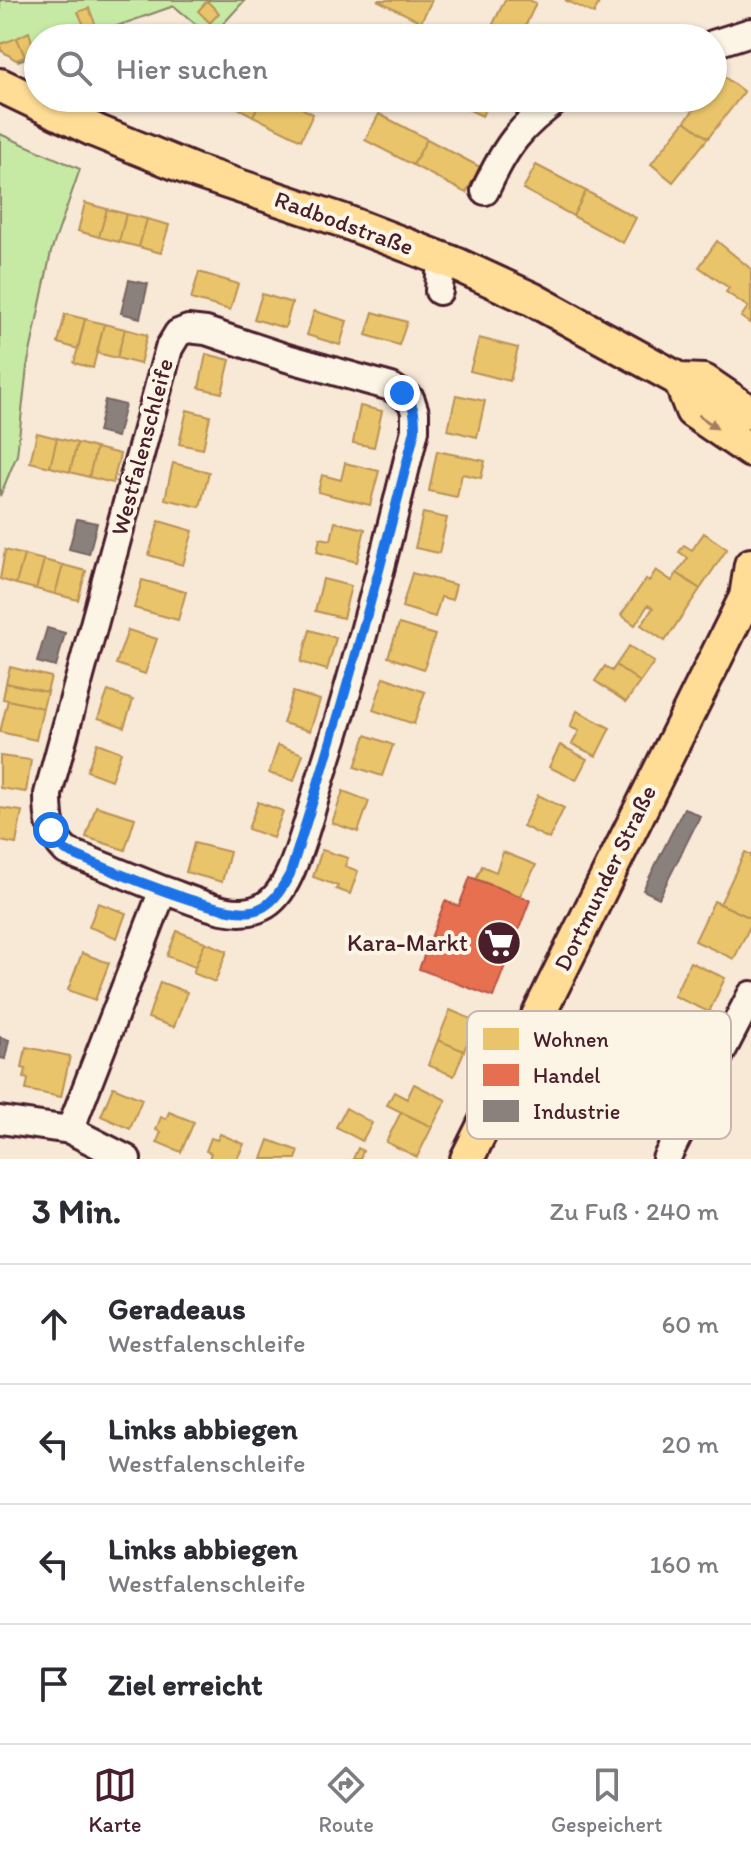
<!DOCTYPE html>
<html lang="de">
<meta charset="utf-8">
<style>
body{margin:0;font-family:Itim,sans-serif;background:#f7f7f7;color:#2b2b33}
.stop{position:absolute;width:24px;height:24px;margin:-18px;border:6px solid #1a73e8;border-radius:50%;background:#fff}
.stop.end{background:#1a73e8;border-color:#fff;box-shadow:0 2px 8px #0008}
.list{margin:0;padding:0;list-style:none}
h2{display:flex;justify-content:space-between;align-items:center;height:104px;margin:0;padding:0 32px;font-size:34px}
h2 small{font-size:26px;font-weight:400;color:#7c7c81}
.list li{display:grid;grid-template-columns:52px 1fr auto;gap:24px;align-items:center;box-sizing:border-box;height:120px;padding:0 32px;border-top:2px solid #e1e1e2}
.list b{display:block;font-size:30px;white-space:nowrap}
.list p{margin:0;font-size:26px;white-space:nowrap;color:#7c7c81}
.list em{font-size:26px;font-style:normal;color:#7c7c81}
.icon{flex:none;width:44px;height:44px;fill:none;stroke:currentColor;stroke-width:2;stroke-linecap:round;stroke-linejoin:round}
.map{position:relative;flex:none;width:751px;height:1159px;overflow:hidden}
.search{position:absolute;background:#fff;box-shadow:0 2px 6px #0004;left:24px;right:24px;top:24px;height:88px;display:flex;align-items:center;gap:20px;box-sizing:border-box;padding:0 28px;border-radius:44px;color:#7c7c81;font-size:30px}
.sheet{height:584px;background:#fff}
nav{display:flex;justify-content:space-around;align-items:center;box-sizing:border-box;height:112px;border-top:2px solid #e1e1e2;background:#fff;font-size:22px;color:#7c7c81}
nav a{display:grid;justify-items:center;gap:4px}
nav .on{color:#4a1f2b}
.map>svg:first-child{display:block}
</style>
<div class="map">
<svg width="751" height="1159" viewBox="0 0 751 1159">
<rect width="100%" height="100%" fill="#f8e8d6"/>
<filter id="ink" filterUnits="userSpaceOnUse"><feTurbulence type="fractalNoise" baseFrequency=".0125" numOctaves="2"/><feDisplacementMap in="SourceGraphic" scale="16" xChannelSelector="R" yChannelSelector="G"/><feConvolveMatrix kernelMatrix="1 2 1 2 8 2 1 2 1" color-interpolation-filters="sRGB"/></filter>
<g filter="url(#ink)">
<path fill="#c6eaa4" stroke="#888468" stroke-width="2" d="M0 0H245L211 37 174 6 83 38H38V54L18 61 0 50Z
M0 134 80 169 51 252 27 367 17 455 0 496Z"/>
<path fill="#e9c46a" stroke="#b99257" stroke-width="2" d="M377 0H432L421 22Z
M505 0H529L536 3 520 38H486Z
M565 0H600L594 14Z
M207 1 219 13 210 23 198 11Z
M89 8 96 26 86 30 78 12Z
M29 32 35 52 25 57 17 38Z
M17 38 25 57 16 60 1 50 0 44Z
M722 75 744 92 708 138 685 121 703 98H713V86Z
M219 98H262L253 116Z
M262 98H283L313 114 301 140 253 116Z
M458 98H491L482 116 455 103Z
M379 114 427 139 413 165 365 140Z
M685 121 708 138 673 182 651 164Z
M427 139 480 167 466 193 413 165Z
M536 165 586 191 573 216 523 189Z
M586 191 636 218 623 243 573 216Z
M85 203 107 209 99 237 78 231Z
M107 209 126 214 119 242 99 237Z
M126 214 147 219 139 247 119 242Z
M147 219 169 225 161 253 139 247Z
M717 241 751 269V324L741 317 748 307 726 292 729 288 699 267Z
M199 272 238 284 230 310 191 299Z
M262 294 292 303 285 328 254 319Z
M314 311 347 321 340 345 307 335Z
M373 312 407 322 399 345 366 335Z
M65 314 85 319 78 349 58 343Z
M85 319 104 324 93 368 74 363Z
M104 324 125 329 117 358 97 353Z
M125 329 147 335 140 364 117 358Z
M479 338 518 348 510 381 470 371Z
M206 354 230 360 222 393 199 388Z
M456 395 485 401 477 437 448 430Z
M360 406 382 411 374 447 353 443Z
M187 410 210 416 203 449 179 444Z
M37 433 57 438 50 467 30 462Z
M57 438 77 443 70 472 50 467Z
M77 443 96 448 89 477 70 472Z
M96 448 120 454 113 483 89 477Z
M437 451 485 461 481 478 462 474 457 497 429 491Z
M173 463 209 472 200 507 165 499Z
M345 463 379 471 370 505 318 492 322 475 341 480Z
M423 513 447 518 439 553 415 548Z
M159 521 193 531 183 565 149 555Z
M335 522 365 529 357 562 317 552 320 538 331 540Z
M704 533 727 549 700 589 677 573 688 558 679 552 684 545 692 550Z
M5 550 24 555 16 584 0 579Z
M24 555 44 560 36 589 16 584Z
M44 560 63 565 55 594 36 589Z
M63 565 86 571 78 600 55 594Z
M656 570 672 581 677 573 700 589 665 641 641 625 653 608 648 605 635 625 621 615 646 579 649 581Z
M412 573 456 585 452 600 441 597 435 617 402 607Z
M323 579 351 586 343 618 315 611Z
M142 580 186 592 178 620 134 608Z
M399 624 435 635 424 669 388 657Z
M128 630 157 639 145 674 116 664Z
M310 630 336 638 327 670 301 662Z
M629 646 654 662 640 682 616 665Z
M616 665 640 682 626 702 595 681 605 666 612 671Z
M10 667 51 677 47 692 6 683Z
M384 677 425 692 414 724 373 710Z
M6 683 47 692 43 708 3 699Z
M108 691 133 700 124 727 98 718Z
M293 692 320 700 310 731 283 723Z
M8 700 43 708 36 740 0 732Z
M577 711 610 728 596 756 572 744 579 731 570 727Z
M366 735 393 745 382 776 355 767Z
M97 743 121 752 111 780 87 771Z
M278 745 303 754 294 781 269 773Z
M560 745 587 759 576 780 549 767Z
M0 756 31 760 26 792 0 788Z
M343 791 369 801 358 832 332 823Z
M538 795 564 808 549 839 523 826Z
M258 802 283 811 273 838 248 829Z
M96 806 135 818 125 850 86 837Z
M0 808 22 811 16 844 0 841Z
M194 843 230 852 222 882 186 872Z
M322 850 348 858 345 866 358 871 350 894 336 889 338 886 313 877Z
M503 852 536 865 520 896 476 879 482 866 496 872Z
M745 852 751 855V918L720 904Z
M714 901 751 918V924L734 959 695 941Z
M98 903 126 913 117 938 89 927Z
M177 931 205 942 195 967 167 956Z
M205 942 227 951 215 982 193 973Z
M82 953 109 963 95 1000 68 990Z
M690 962 725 978 709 1012 674 996Z
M160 982 187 992 174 1027 148 1018Z
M450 1010 476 1021 464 1051 438 1040Z
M438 1040 464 1051 454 1076 428 1065Z
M26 1047 70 1056 61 1097 26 1090 28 1079 24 1078 26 1069 22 1068Z
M414 1084 446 1100 432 1127 387 1105 394 1092 407 1099Z
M113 1087 142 1099 130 1129 101 1116Z
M346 1108 372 1123 362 1141 336 1127Z
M169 1112 194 1122 181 1152 157 1142 161 1132 156 1130 161 1117 166 1119Z
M401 1112 432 1127 417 1157 386 1142Z
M220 1134 244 1144 237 1159H209L211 1153 206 1151 211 1138 217 1140Z
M269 1140 299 1151 296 1159H262Z
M358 1148 363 1151 360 1159H353Z"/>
<path fill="#e76f51" stroke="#b85746" stroke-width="2" d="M470 877 530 900 493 997 419 969 445 901 459 906Z"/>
<path fill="#8a817c" stroke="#776464" stroke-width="2" d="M129 280 148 284 140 318 121 313Z
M105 400 125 405 117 437 98 432Z
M77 519 97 523 89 554 69 549Z
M47 628 65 633 56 667 37 662Z
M684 808 700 816 659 898 643 890Z
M0 1037 9 1040 5 1059 0 1058Z"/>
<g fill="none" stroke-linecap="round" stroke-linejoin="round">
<g stroke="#4a1f2b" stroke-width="32">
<path id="minor" d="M713 44 751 32
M485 191C505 147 520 126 560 98
M439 291 441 258
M0 1120 70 1130 127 1159
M70 1130 163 890C191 899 234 922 262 907 275 901 283 888 289 875 304 843 312 805 323 771 359 659 387 545 415 430V412L411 400 391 387 287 358 206 331 188 329 178 333 169 348 48 794C48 817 49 834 66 851L163 890
M666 1159 751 995"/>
</g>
<g stroke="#4a1f2b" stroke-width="38">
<path id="major" d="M0 85 96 131 197 172 341 220 458 265 532 299 680 380 704 381 751 413
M680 380 692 411 751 451
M467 1159 746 597 751 565"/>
</g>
<use href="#minor" stroke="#fcf5e5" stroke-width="26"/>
<use href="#major" stroke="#ffdd96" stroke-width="32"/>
</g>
<defs><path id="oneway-solid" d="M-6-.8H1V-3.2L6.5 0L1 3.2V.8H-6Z" transform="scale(2)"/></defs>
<use fill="#a47e60" href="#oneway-solid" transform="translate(708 422) rotate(35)"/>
</g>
<g fill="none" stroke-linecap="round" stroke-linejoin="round" filter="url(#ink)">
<path stroke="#1a73e8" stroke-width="10" d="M51 830 56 841 66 851C100 866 220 918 252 911 272 907 281 890 290 874 337 727 378 580 415 430 415 414 415 404 402 393"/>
</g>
<defs>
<g id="supermarket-disc" transform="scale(2.3)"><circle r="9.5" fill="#4a1f2b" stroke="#fcf5e5"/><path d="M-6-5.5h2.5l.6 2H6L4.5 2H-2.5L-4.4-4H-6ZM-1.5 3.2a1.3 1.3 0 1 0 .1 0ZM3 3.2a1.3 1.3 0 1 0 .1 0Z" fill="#fff"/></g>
</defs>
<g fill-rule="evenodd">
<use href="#supermarket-disc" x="499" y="943"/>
</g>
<g text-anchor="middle" stroke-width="8" stroke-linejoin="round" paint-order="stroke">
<g font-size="24" fill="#4a1f2b" stroke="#fcf5e5">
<text transform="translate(344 223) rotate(20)" y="8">Radbodstraße</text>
<text transform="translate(142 447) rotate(-75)" y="8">Westfalenschleife</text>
<text transform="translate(605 878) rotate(-64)" y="8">Dortmunder Straße</text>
</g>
<g font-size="24" fill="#4a1f2b" stroke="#fcf5e5" text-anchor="end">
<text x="468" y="951">Kara-Markt</text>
</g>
</g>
<rect x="467" y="1011" width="264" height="128" rx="12" fill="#fcf5e5" stroke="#c7b5ad" stroke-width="2"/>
<rect x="483" y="1028" width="36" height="22" fill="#e9c46a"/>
<rect x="483" y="1064" width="36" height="22" fill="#e76f51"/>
<rect x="483" y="1100" width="36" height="22" fill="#8a817c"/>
<g font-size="22" fill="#4a1f2b">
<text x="533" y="1047">Wohnen</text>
<text x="533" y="1083">Handel</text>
<text x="533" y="1119">Industrie</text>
</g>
</svg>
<div class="stop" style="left:51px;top:830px"></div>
<div class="stop end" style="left:402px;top:393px"></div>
<div class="search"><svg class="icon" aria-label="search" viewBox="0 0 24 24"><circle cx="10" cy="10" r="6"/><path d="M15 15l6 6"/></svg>Hier suchen</div>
</div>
<section class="sheet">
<h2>3 Min.<small>Zu Fuß · 240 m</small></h2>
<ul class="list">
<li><svg class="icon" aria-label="ahead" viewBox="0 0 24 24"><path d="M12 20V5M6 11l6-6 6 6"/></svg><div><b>Geradeaus</b><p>Westfalenschleife</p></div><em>60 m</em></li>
<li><svg class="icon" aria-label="left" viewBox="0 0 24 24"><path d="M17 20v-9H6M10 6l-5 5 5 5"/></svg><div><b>Links abbiegen</b><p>Westfalenschleife</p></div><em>20 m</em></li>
<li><svg class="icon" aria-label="left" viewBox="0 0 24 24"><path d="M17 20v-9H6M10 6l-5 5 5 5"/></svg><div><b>Links abbiegen</b><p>Westfalenschleife</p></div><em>160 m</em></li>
<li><svg class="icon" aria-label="arrive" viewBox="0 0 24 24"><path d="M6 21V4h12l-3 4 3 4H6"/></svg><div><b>Ziel erreicht</b></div></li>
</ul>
</section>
<nav>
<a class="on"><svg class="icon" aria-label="map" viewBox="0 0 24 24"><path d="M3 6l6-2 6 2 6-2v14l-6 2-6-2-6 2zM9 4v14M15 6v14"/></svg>Karte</a>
<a><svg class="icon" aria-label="directions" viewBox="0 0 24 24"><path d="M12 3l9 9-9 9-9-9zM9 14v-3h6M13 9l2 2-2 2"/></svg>Route</a>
<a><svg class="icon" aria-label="saved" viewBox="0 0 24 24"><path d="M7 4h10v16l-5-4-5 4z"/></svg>Gespeichert</a>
</nav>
